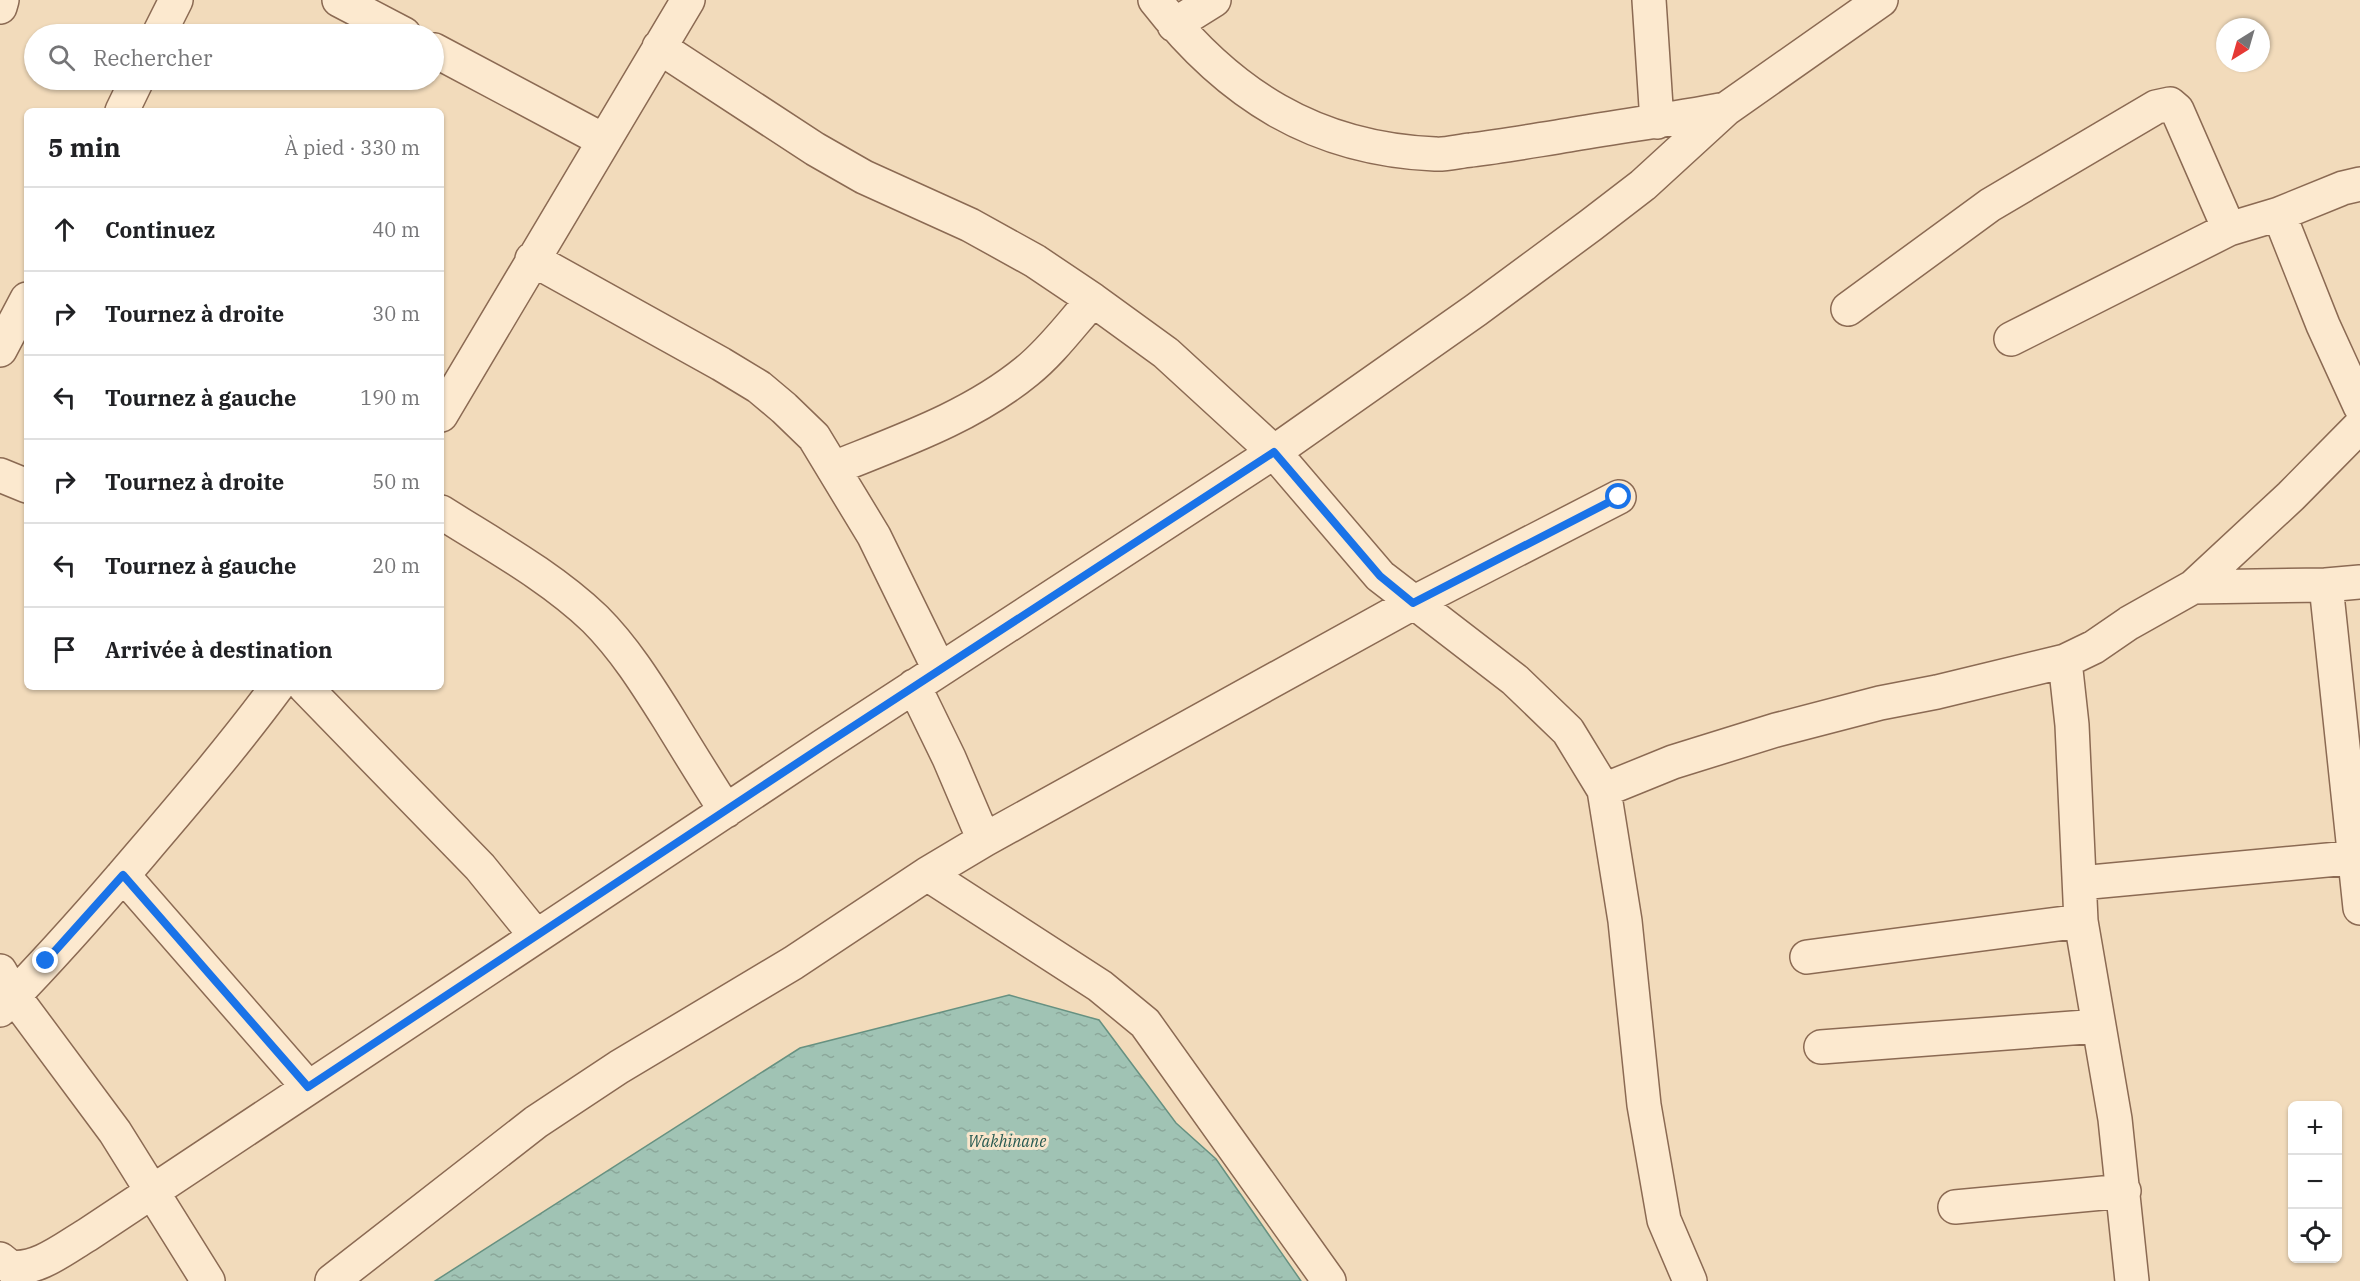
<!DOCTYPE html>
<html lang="fr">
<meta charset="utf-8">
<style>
body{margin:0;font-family:"IBM Plex Serif",serif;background:#f6f6f6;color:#202124}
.controls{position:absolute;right:18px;bottom:18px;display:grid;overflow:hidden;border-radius:9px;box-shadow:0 2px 4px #0004}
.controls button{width:54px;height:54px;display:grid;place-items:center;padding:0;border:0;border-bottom:2px solid #e0e0e0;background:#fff;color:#202124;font:30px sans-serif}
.compass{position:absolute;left:2216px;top:18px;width:54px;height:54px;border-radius:50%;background:#fff;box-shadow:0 2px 4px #0004;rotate:217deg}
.stop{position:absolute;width:18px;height:18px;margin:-14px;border:4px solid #1a73e8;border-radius:50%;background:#fff}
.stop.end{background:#1a73e8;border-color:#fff;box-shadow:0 2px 6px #0008}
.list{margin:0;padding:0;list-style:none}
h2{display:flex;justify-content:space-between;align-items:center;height:78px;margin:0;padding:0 24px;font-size:26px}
h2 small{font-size:20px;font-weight:400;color:#757577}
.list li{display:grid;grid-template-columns:39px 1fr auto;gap:18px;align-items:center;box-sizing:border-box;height:84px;padding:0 24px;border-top:2px solid #e0e0e0}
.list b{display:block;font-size:22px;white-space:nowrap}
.list em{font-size:20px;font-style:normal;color:#757577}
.icon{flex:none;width:33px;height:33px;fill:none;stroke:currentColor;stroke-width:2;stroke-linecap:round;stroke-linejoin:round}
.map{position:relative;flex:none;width:2360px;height:1281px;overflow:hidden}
.search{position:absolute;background:#fff;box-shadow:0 2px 4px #0004;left:24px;top:24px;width:420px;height:66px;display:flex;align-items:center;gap:15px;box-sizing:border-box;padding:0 21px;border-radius:33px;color:#757577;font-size:22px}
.panel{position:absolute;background:#fff;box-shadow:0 2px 4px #0004;left:24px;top:108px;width:420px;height:582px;border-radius:9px}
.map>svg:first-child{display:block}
</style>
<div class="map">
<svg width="2360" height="1281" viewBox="0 0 2360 1281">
<defs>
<pattern id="water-ripples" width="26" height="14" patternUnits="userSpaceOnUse" patternTransform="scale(1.5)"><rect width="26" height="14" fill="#a0c3b4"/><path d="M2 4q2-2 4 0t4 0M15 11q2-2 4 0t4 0" fill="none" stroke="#8ba79a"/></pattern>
</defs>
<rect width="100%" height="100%" fill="#f2dbbb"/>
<path fill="url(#water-ripples)" stroke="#679181" stroke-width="1.5" d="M1009 995 1099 1020 1176 1123 1216 1159 1301 1281H435L800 1048Z"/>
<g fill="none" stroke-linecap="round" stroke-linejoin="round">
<g stroke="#8b6a53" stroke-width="36">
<path id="minor" d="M339 0 404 34
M1155 0C1228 94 1314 149 1435 154 1446 155 1459 151 1471 150 1504 146 1537 140 1569 135 1622 126 1674 119 1726 109
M1649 0 1657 122
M0 7 2 0
M1174 25 1214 0
M159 34 176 0
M659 47 815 149 864 177 970 225 1035 261 1093 300 1166 353 1274 452 1380 576 1515 680 1568 731 1604 790 1625 921 1644 1105 1664 1220 1690 1281
M434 50 603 140
M122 111 137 80
M2279 214 2323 325 2360 406
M532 259 721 364 759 387 784 408 814 437 874 536 939 669
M1848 309 1990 205 2156 107 2170 104 2177 110 2229 229
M2011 339 2229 229 2279 214 2343 188 2360 184
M0 350 27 299
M441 415 688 0
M834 468C901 441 971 417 1027 371 1052 351 1072 323 1093 300
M0 475 27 486
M441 512C493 545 550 576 595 619 624 648 646 683 668 718 687 749 706 780 726 811
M2326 585 2360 908
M2193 587 2326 585 2360 582
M914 686 949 758 984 840 927 874
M305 687 480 867 536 936
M1604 790 1673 762 1776 730 1880 703 1937 692 2065 661
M984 840 1413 603 1619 497
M123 875 308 1087
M2080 883 2360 857
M1807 957 2081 921
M0 971 14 996 115 1132 208 1281
M0 1010C49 960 96 907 141 854 188 799 234 745 277 687
M1821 1047 2099 1026
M1955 1207 2124 1191
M0 1259 10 1267C37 1271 65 1248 87 1235L823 746 1274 452 1476 310 1591 225 1643 185 1726 109 1881 0
M332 1281 536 1122 619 1067 793 963 927 874 1100 986 1145 1023 1329 1281
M2132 1281 2115 1119 2081 921 2072 725 2065 661 2094 647 2129 623 2193 587 2291 496 2360 426"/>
</g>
<use href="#minor" stroke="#fce9cf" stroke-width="33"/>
</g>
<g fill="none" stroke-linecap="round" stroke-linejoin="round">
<path stroke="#1a73e8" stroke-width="8" d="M46 961 123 875 308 1087 823 746 1274 452 1380 576 1413 603 1619 497"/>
</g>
<g text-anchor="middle" stroke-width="6" stroke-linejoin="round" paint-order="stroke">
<g font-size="16" font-style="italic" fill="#275a51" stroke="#f9e6cc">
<text x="1007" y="1147">Wakhinane</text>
</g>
</g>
</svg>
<div class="controls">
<button>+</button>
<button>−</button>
<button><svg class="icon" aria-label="locate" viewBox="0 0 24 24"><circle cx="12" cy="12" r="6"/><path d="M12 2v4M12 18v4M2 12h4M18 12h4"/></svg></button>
</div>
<svg class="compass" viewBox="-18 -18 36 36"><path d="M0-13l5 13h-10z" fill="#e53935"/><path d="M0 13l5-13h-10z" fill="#757577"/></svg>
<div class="stop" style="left:1619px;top:497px"></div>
<div class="stop end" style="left:46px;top:961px"></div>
<div class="search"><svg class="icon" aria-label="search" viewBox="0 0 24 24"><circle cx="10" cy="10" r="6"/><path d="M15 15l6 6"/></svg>Rechercher</div>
<section class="panel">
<h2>5 min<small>À pied · 330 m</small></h2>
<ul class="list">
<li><svg class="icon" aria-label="ahead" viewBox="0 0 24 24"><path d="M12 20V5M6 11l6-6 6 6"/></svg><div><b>Continuez</b></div><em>40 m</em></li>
<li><svg class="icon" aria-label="right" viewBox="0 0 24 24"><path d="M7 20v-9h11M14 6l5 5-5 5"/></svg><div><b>Tournez à droite</b></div><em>30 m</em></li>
<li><svg class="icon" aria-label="left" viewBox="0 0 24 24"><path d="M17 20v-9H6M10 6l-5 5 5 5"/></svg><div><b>Tournez à gauche</b></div><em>190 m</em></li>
<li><svg class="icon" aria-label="right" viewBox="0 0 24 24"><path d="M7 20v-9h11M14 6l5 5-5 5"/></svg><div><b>Tournez à droite</b></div><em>50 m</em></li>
<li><svg class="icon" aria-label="left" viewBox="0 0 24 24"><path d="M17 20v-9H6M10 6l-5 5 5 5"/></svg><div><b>Tournez à gauche</b></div><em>20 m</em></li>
<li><svg class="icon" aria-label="arrive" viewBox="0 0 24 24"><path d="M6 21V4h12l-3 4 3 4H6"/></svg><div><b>Arrivée à destination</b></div></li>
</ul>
</section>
</div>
